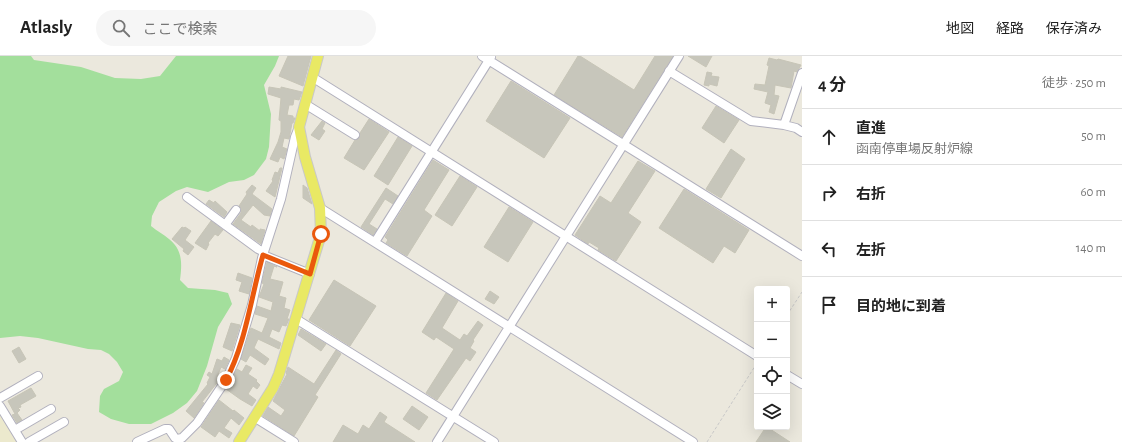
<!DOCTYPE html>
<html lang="ja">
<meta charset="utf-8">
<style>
body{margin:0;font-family:"Alegreya Sans","Noto Sans JP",sans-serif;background:#f6f6f6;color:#222}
.controls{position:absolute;right:12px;bottom:12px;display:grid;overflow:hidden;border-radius:4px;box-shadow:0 4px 16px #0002}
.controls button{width:36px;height:36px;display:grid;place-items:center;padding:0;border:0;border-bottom:1px solid #e0e0e0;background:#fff;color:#222;font:20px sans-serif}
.stop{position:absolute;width:12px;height:12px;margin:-9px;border:3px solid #ea580c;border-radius:50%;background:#fff}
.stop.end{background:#ea580c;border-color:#fff;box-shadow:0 1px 4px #0008}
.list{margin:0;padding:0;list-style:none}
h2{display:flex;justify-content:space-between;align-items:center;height:52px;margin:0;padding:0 16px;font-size:17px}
h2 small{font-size:13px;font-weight:400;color:#767676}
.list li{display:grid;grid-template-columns:26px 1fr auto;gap:12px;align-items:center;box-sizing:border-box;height:56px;padding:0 16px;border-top:1px solid #e0e0e0}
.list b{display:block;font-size:15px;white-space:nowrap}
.list p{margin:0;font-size:13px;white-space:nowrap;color:#767676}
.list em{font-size:13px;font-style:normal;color:#767676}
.icon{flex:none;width:22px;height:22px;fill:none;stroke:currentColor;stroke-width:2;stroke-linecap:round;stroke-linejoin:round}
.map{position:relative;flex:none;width:802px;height:386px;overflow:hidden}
header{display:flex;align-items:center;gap:24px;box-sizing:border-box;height:56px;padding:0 20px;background:#fff;border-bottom:1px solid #e0e0e0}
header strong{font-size:19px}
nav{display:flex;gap:22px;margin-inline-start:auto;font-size:14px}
.search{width:280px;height:36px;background:#f6f6f6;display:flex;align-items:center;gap:10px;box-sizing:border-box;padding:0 14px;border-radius:22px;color:#767676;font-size:15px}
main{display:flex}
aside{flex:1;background:#fff}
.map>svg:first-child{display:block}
</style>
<header>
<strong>Atlasly</strong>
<div class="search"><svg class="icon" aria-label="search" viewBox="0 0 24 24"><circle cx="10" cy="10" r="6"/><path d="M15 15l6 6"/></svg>ここで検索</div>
<nav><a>地図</a><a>経路</a><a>保存済み</a></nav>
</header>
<main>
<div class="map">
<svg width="802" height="386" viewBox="0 0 802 386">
<rect width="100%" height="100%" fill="#ebe8dd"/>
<path fill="#ece9cd" d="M0 354 19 386H0Z"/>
<path fill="#a3df9c" d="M0 0H31L34 4 81 11 115 22 141 23 160 20 176 0H279L275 10 264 29 271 58 269 91 266 103 254 119 244 124 229 126 208 136 187 131 176 135 159 146 152 160 151 170C157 175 163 178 169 183 183 194 182 208 180 224L188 232 215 234 228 237 232 248 218 271 207 310 197 335 187 347 173 357 151 368H129L111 363 99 356 100 340 104 333 119 325 123 316 117 306 109 298 101 294 88 293 38 282 20 280 0 282Z"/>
<path fill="#c7c6bb" stroke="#c7c5b7" d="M288 0H311L303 30 279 20Z
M578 0H580L634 34 655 0H673L622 81 554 39Z
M688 0H712L706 11Z
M769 2 777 4 778 3 801 9 797 16 794 15 791 32 775 29 774 39 779 40 774 58 769 56 771 49 765 47 768 36 754 33 755 28 765 29 769 10 767 9Z
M707 16 712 17 711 20 719 21 717 30 709 28V30L704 29Z
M511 25 570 62 544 102 486 65Z
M269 31 281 33V31L302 36 299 44 294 43 293 49H289L287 59 293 60V62H295L293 67H292L289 83 284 82 282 91 287 93 284 103 280 101 278 106 270 103 278 86 281 76V65L279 64 281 42 268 38Z
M716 50 739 64 724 87 702 72Z
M369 63 389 76 364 114 344 102 355 84 359 82 360 77Z
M322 65 325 67 322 73 325 75 319 84 311 79Z
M398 81 412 90 388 129 374 120Z
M731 93 745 103 721 142 706 133Z
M433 104 449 114 424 154 432 160 407 200 386 187 388 184 385 181Z
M638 105 655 115 628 157 641 166 616 205 598 194 599 192 589 186 588 188 575 179 600 140 611 147Z
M280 112H282L275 141 266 135 273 125 272 124 275 116 278 117Z
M460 120 477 131 452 170 435 159Z
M252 129 256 132 252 138 272 153 270 160 264 159 253 149 241 164 251 171 252 169 260 175V173L265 174 261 188 233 168 241 157V152L239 150 247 138 246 136Z
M303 129 307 132 312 148 303 142Z
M386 132 398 140 393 148 385 143 369 168 377 173 373 179 361 171Z
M684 133 749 174 735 197 724 190 713 207 659 172Z
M209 144 214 147 215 145 227 156 224 161 206 148Z
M509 151 533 166 508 206 484 191Z
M211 165 223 174 218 180 215 178 208 187 209 188 206 194 195 187Z
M182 171 184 172 185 171 191 175 185 184 194 191 188 199 183 195 184 193 172 183Z
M267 206 277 211 274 210 270 223 283 226 279 240 286 242 284 252 290 254 287 263H289L286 270 282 269 279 276 272 273 269 281 281 287 279 293 258 283 254 292 269 303 265 309 250 299 246 306 241 303 251 272 262 277 268 262 255 258 257 250 271 255 273 246 259 241 264 228 262 227Z
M238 217 252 222 249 238 239 235 242 226 236 224Z
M334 224 376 250 350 290 309 264Z
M490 235 499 241 494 248 485 243Z
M446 237 458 245 442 272 460 284 464 278 467 280 478 265 483 269 473 284 474 285 470 292 476 296 470 305 466 302 437 344 426 337 454 293 436 281 434 284 422 276Z
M231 267 240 269 232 295 223 291Z
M301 273 326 288 321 295 298 279Z
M19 291 26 303 19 307 12 295Z
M336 294 341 298 315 339 318 341 294 380 263 360 268 351 281 360 285 354 273 345 287 318 286 317 288 311 314 328Z
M224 301 229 304 225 313 221 311 217 321 220 323 202 346 204 347 194 362 186 355 208 328 207 327 210 321 207 319 209 316 212 318 217 303 222 305Z
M246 309 252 312 248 318 257 324 256 325 260 329 257 333 253 330 248 338 256 344 252 350 240 343 226 333 237 313 242 316Z
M31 332 36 340 20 349 21 351 18 352 20 354 17 357 22 364 17 367 12 359 15 358 8 345Z
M219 344 233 355 234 354 244 362 239 369 231 362 224 372 232 377 229 382 219 375 215 381 201 371Z
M412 350 428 361 419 374 403 363Z
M380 356 387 361 384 366 415 386H333L343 369 358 378 363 369 369 373Z
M766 371H767L790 386H756Z"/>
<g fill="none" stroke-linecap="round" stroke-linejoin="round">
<g stroke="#b1b0bd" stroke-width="10">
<path id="minor" d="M482 0 802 200
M669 15 751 65 784 69 796 72 802 76
M312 21 757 300
M305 48 355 79
M784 69 802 17
M187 141 258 193 264 196
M320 152 693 386
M225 169 236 154
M375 186 491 1
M263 199 310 218
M296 263 494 386
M787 319 802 328
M0 342 38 320
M0 350 22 386
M254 361 294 386
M15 374 51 353
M29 386 64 366
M137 386 165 373H169L175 382 177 383 182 382 197 367 226 324 236 302 252 249 262 202 281 143 295 81 299 71
M437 386 679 0"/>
</g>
<g stroke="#c8c8c8" stroke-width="12">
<path id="major" d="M239 386 273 332 279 318 321 178 320 152 305 101 299 71 318 0"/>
</g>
<path stroke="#c8c8c8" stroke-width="1" stroke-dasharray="3 2" stroke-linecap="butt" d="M787 259 802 236
M707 386 757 307"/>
<use href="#minor" stroke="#fff" stroke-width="8"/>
<use href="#major" stroke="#e9e964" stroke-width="10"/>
</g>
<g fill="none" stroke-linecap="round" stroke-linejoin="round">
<path stroke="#ea580c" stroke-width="5" d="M226 324C246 287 251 240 263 199L310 218 321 178"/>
</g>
</svg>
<div class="controls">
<button>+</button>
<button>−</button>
<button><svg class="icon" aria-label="locate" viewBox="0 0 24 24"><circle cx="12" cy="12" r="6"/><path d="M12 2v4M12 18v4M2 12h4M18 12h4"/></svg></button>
<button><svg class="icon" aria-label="layers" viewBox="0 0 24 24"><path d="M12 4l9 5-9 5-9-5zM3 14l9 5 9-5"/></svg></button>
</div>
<div class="stop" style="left:321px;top:178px"></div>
<div class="stop end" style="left:226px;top:324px"></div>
</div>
<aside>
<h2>4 分<small>徒歩 · 250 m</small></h2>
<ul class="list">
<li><svg class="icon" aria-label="ahead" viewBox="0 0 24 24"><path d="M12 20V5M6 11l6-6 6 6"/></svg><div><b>直進</b><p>函南停車場反射炉線</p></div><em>50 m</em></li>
<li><svg class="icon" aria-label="right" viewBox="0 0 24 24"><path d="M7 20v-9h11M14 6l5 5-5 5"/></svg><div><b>右折</b></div><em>60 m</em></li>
<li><svg class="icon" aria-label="left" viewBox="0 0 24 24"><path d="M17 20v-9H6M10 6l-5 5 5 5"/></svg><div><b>左折</b></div><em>140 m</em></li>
<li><svg class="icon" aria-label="arrive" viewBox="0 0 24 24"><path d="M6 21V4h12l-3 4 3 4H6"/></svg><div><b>目的地に到着</b></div></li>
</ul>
</aside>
</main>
